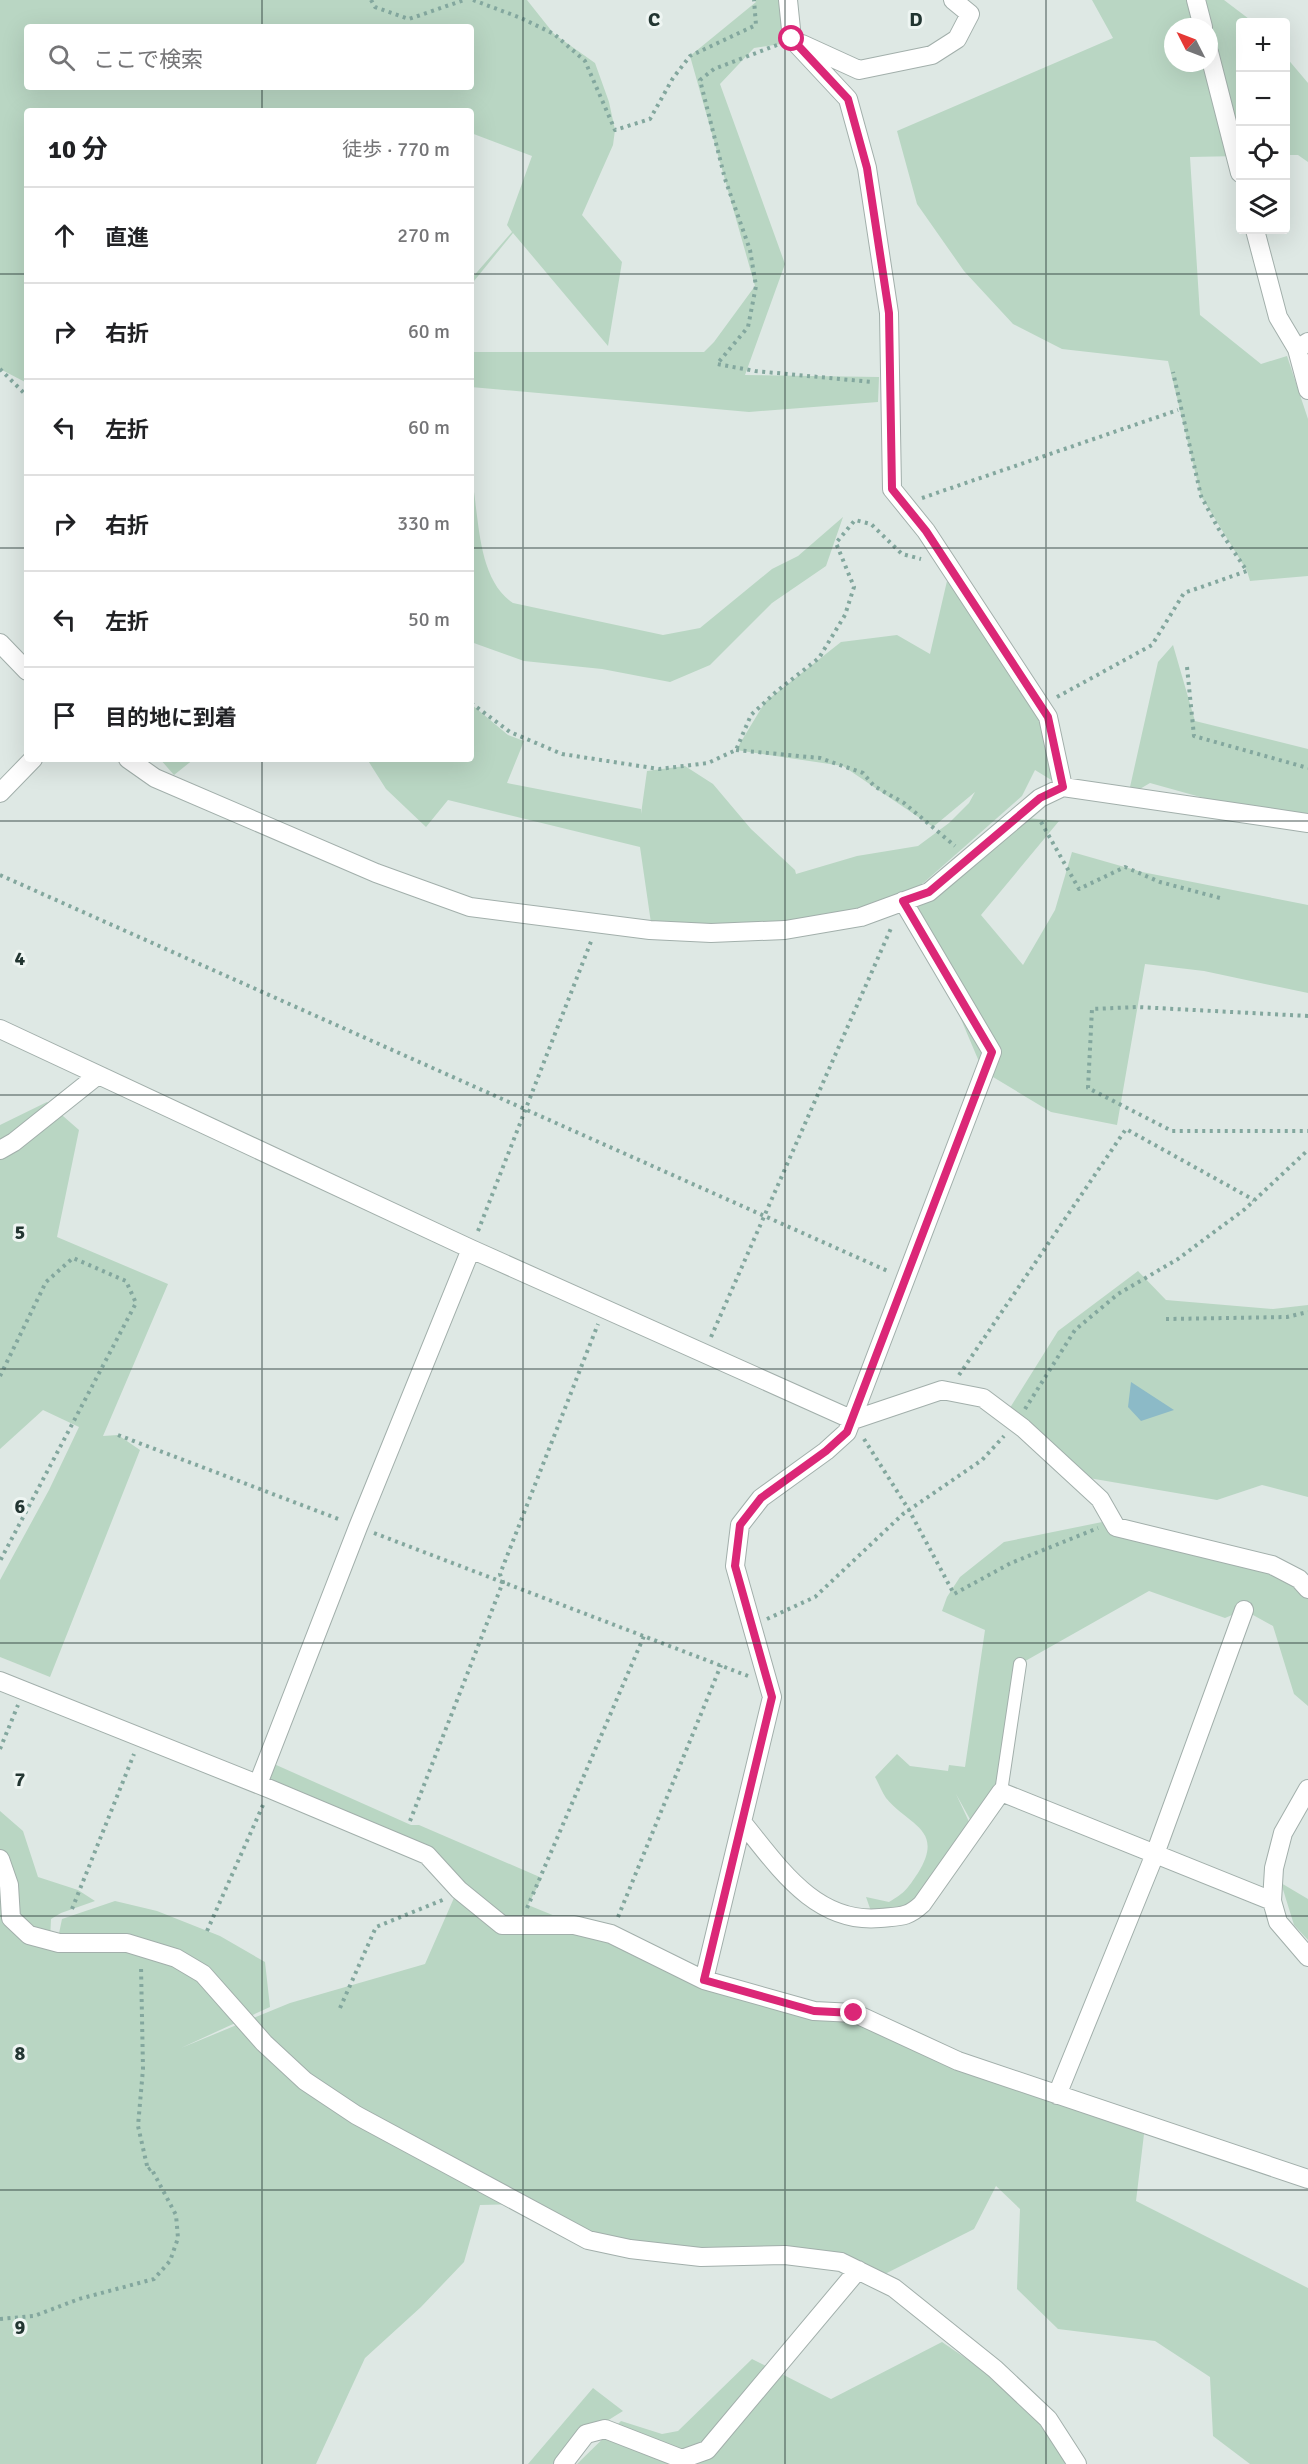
<!DOCTYPE html>
<html lang="ja">
<meta charset="utf-8">
<style>
body{margin:0;font-family:Signika,"Noto Sans JP",sans-serif;background:#f6f6f6;color:#202124}
.controls{position:absolute;right:18px;top:18px;display:grid;overflow:hidden;border-radius:6px;box-shadow:0 6px 24px #0002}
.controls button{width:54px;height:54px;display:grid;place-items:center;padding:0;border:0;border-bottom:2px solid #e0e0e0;background:#fff;color:#202124;font:30px sans-serif}
.compass{position:absolute;left:1164px;top:18px;width:54px;height:54px;border-radius:50%;background:#fff;box-shadow:0 6px 24px #0002;rotate:312deg}
.stop{position:absolute;width:18px;height:18px;margin:-14px;border:4px solid #db2777;border-radius:50%;background:#fff}
.stop.end{background:#db2777;border-color:#fff;box-shadow:0 2px 6px #0008}
.list{margin:0;padding:0;list-style:none}
h2{display:flex;justify-content:space-between;align-items:center;height:78px;margin:0;padding:0 24px;font-size:26px}
h2 small{font-size:20px;font-weight:400;color:#757577}
.list li{display:grid;grid-template-columns:39px 1fr auto;gap:18px;align-items:center;box-sizing:border-box;height:96px;padding:0 24px;border-top:2px solid #e0e0e0}
.list b{display:block;font-size:22px;white-space:nowrap}
.list em{font-size:20px;font-style:normal;color:#757577}
.icon{flex:none;width:33px;height:33px;fill:none;stroke:currentColor;stroke-width:2;stroke-linecap:round;stroke-linejoin:round}
.map{position:relative;flex:none;width:1308px;height:2464px;overflow:hidden}
.search{position:absolute;background:#fff;box-shadow:0 6px 24px #0002;left:24px;top:24px;width:450px;height:66px;display:flex;align-items:center;gap:15px;box-sizing:border-box;padding:0 21px;border-radius:6px;color:#757577;font-size:22px}
.panel{position:absolute;background:#fff;box-shadow:0 6px 24px #0002;left:24px;top:108px;width:450px;height:654px;border-radius:6px}
.map>svg:first-child{display:block}
</style>
<div class="map">
<svg width="1308" height="2464" viewBox="0 0 1308 2464">
<rect width="100%" height="100%" fill="#dee8e4"/>
<path fill="#b9d6c3" fill-rule="evenodd" d="M0 0H527L554 34 595 63 609 102 615 130 613 145 582 215 622 262 608 346 513 233 474 281 471 289V279L512 232 507 225 532 156 471 133V111H27V383L0 369ZM27 27H471V87H27Z
M754 0H784L788 43 754 48 720 84 785 264 745 375 879 377 878 402 749 412 471 387V352H704L714 342 755 286 690 56 756 2Z
M1092 0H1224L1253 22H1240V156L1190 157 1200 315 1261 364 1287 356 1308 419V576L1250 581 1247 571 1201 496 1168 361 1062 349 1013 324 964 271 917 204 897 131 1113 38ZM1173 27H1209V63H1173Z
M1286 57 1308 83V162L1298 155H1286Z
M471 480C474 487 475 499 476 508 480 539 484 584 513 603L663 635 700 628 772 569 798 556 843 517 826 566 772 603 710 665 670 682 602 669 524 661 471 642Z
M947 581 1048 717 1053 781 1035 770 1022 796 903 901 793 929 651 923 640 847 448 800 426 827 386 789 367 759H471V704L508 735 524 741 507 783 641 809V814L647 771 685 766 713 784 751 829 795 870 796 874 857 856 918 846 949 823 969 803 975 792 933 827 843 766 736 750 765 702 841 642 897 635 930 654Z
M1173 645 1195 721 1308 749V823L1276 818 1150 783 1128 796 1158 662Z
M160 759H194L174 775Z
M1027 818 1059 821 981 915 1023 965 1055 910 1072 852 1142 872 1308 905V993L1204 971 1145 964 1117 1125 1051 1112 983 1071 910 899Z
M47 1102 79 1130 57 1237 168 1284 103 1436 118 1435 140 1450 50 1677 0 1657V1580L49 1490 79 1427 43 1410 0 1449V1125Z
M1138 1271 1166 1300 1273 1309 1308 1305V1497L1262 1485 1217 1500 1083 1477 1008 1411 1058 1331Z
M1112 1520 1256 1561 1308 1593V1706L1294 1694 1273 1626 1244 1610 1225 1618 1149 1591 1020 1664 1006 1782 971 1821 956 1794 971 1826 914 1910 872 1914 866 1897 889 1902C906 1892 907 1889 918 1873 945 1829 909 1826 886 1798 882 1792 879 1784 875 1777L897 1754 910 1766 948 1771 949 1765 965 1767 985 1630 942 1611 947 1597 960 1577 1004 1542Z
M274 1764 411 1825H419L542 1878 528 1905 744 1993 855 2024 998 2074 1144 2134 1136 2201 1308 2288V2464H1250L1213 2436 1210 2377 1155 2341 1058 2329 1017 2289 1020 2209 996 2186 974 2229 875 2279 825 2260 594 2241 521 2204 480 2205 464 2262 421 2307 365 2358 316 2464H0V1811L23 1831 38 1877 78 1890 95 1901 61 1913 51 1919 50 1941 57 1943 62 1919 115 1901 157 1911 220 1936 265 1962 270 2007 181 2048 290 2003 425 1964 457 1891 427 1855 261 1785Z
M1281 1883 1308 1899V1940L1294 1925Z
M942 2342 1030 2402 1070 2464H577L621 2421 662 2434 678 2431 752 2359 831 2399Z
M593 2388 623 2411 586 2434 564 2464H528Z"/>
<path fill="#8cbac7" d="M1131 1382 1174 1410 1141 1421 1128 1407Z"/>
<g fill="none" stroke-linecap="round" stroke-linejoin="round">
<g stroke="#a2afab" stroke-width="14">
<path id="lane" d="M1001 1792 1020 1664"/>
</g>
<g stroke="#a2afab" stroke-width="20">
<path id="street" d="M788 0 792 39 848 99 867 168 889 313 892 489 926 531 1048 717 1063 787
M1196 0 1203 27
M802 44 859 70 932 55 957 39 970 14 953 0
M1209 52 1240 173
M1255 230 1278 317 1297 349
M1308 342 1297 349 1308 390
M0 643 27 671
M128 759 155 778 376 873 470 907 650 930 711 933 785 930 861 917 929 892 1040 798 1063 787 1308 823
M0 793 33 759
M0 1029 471 1249 853 1420 942 1390 983 1398 1023 1428 1100 1499 1116 1527 1272 1565 1299 1579 1308 1589
M0 1150 14 1142 98 1075
M0 1681 270 1789 427 1855 459 1890 502 1925H574L611 1934 704 1980 814 2011 854 2013 958 2061 1308 2179
M258 1784 358 1527 471 1249
M1308 1789 1283 1833 1274 1868 1272 1901 1278 1922 1308 1957
M742 1822C778 1866 815 1924 880 1918 900 1916 907 1918 922 1904L1001 1792 1272 1901
M0 1859 9 1885 11 1918 29 1935 59 1943H127L176 1958 203 1974 264 2043 305 2081 356 2115 588 2240 630 2249 701 2257 785 2255 841 2262 894 2288 995 2369 1048 2419 1077 2464
M704 1980 772 1697 735 1566 740 1525 761 1498 826 1451 847 1432 992 1052 903 901
M1057 2095 1155 1854 1244 1610
M563 2464 586 2434 605 2429 682 2459 707 2450 858 2270"/>
</g>
<path stroke="#83a79e" stroke-width="4" stroke-dasharray="3 4.5" stroke-linecap="butt" d="M371 0 375 7 409 19 464 0
M473 0 521 18 554 34 585 61 615 130 650 119 673 78 690 56 756 25 754 0
M777 45 714 69 700 80 725 179 750 250 756 286 748 327 717 364 755 371 872 382
M0 369 27 396
M922 498 1178 410
M1187 667 1194 736 1308 768
M1057 697 1152 645 1184 593 1247 571 1218 528 1201 496 1173 372
M471 703 510 732 562 754 659 769 708 763 736 750 751 715 777 691 819 658 845 615 854 587 836 543 855 520 871 524 902 554 921 559
M736 750 820 758 863 773 874 786 904 803 955 846
M1041 822 1079 889 1125 867 1160 882 1220 898
M0 875 890 1272
M1308 1016 1137 1007 1092 1009 1088 1088 1172 1131H1308
M478 1231 592 939
M1166 1319 1287 1317 1308 1312
M711 1337 892 926
M959 1375 1126 1129 1254 1200
M0 1376 46 1282 73 1258 126 1281 136 1303 0 1561
M1025 1409 1075 1330 1118 1294 1178 1259 1245 1209 1308 1150
M118 1435 341 1520
M864 1439 909 1510 954 1594 1011 1563 1098 1528
M374 1533 748 1676
M767 1619 815 1597 903 1514 982 1460 1004 1436
M0 1749 18 1705
M410 1821 503 1582 500 1574 598 1324
M527 1908 644 1636
M72 1909 134 1754
M618 1917 721 1665
M207 1931 263 1805
M340 2008 376 1927 445 1899
M0 2319 34 2316 79 2299 154 2279 170 2261 178 2238 176 2215 151 2168 148 2170 138 2126 143 2069 141 1966"/>
<use href="#lane" stroke="#fff" stroke-width="12"/>
<use href="#street" stroke="#fff" stroke-width="18"/>
</g>
<g fill="none" stroke-linecap="round" stroke-linejoin="round">
<path stroke="#db2777" stroke-width="8" d="M792 39 848 99 867 168 889 313 892 489 926 531 1048 717 1063 787 1040 798 929 892 903 901 992 1052 847 1432 826 1451 761 1498 740 1525 735 1566 772 1697 704 1980 814 2011 854 2013"/>
</g>
<path fill="none" stroke="#223531" stroke-width="1.5" stroke-opacity="0.55" d="M262 0V27M523 0V2464M785 0V2464M1046 0V2464M262 87V111M0 274H27M471 274H1308M0 548H27M471 548H1308M262 759V2464M0 821H1308M0 1095H1308M0 1369H1308M0 1643H1308M0 1916H1308M0 2190H1308"/>
<g font-size="20" text-anchor="middle" font-weight="bold" fill="#223531" stroke="#eef5f2" stroke-width="6" stroke-linejoin="round" paint-order="stroke">
<text x="654" y="26">C</text>
<text x="916" y="26">D</text>
<text x="20" y="965">4</text>
<text x="20" y="1239">5</text>
<text x="20" y="1513">6</text>
<text x="20" y="1786">7</text>
<text x="20" y="2060">8</text>
<text x="20" y="2334">9</text>
</g>
</svg>
<div class="controls">
<button>+</button>
<button>−</button>
<button><svg class="icon" aria-label="locate" viewBox="0 0 24 24"><circle cx="12" cy="12" r="6"/><path d="M12 2v4M12 18v4M2 12h4M18 12h4"/></svg></button>
<button><svg class="icon" aria-label="layers" viewBox="0 0 24 24"><path d="M12 4l9 5-9 5-9-5zM3 14l9 5 9-5"/></svg></button>
</div>
<svg class="compass" viewBox="-18 -18 36 36"><path d="M0-13l5 13h-10z" fill="#e53935"/><path d="M0 13l5-13h-10z" fill="#757577"/></svg>
<div class="stop" style="left:792px;top:39px"></div>
<div class="stop end" style="left:854px;top:2013px"></div>
<div class="search"><svg class="icon" aria-label="search" viewBox="0 0 24 24"><circle cx="10" cy="10" r="6"/><path d="M15 15l6 6"/></svg>ここで検索</div>
<section class="panel">
<h2>10 分<small>徒歩 · 770 m</small></h2>
<ul class="list">
<li><svg class="icon" aria-label="ahead" viewBox="0 0 24 24"><path d="M12 20V5M6 11l6-6 6 6"/></svg><div><b>直進</b></div><em>270 m</em></li>
<li><svg class="icon" aria-label="right" viewBox="0 0 24 24"><path d="M7 20v-9h11M14 6l5 5-5 5"/></svg><div><b>右折</b></div><em>60 m</em></li>
<li><svg class="icon" aria-label="left" viewBox="0 0 24 24"><path d="M17 20v-9H6M10 6l-5 5 5 5"/></svg><div><b>左折</b></div><em>60 m</em></li>
<li><svg class="icon" aria-label="right" viewBox="0 0 24 24"><path d="M7 20v-9h11M14 6l5 5-5 5"/></svg><div><b>右折</b></div><em>330 m</em></li>
<li><svg class="icon" aria-label="left" viewBox="0 0 24 24"><path d="M17 20v-9H6M10 6l-5 5 5 5"/></svg><div><b>左折</b></div><em>50 m</em></li>
<li><svg class="icon" aria-label="arrive" viewBox="0 0 24 24"><path d="M6 21V4h12l-3 4 3 4H6"/></svg><div><b>目的地に到着</b></div></li>
</ul>
</section>
</div>
